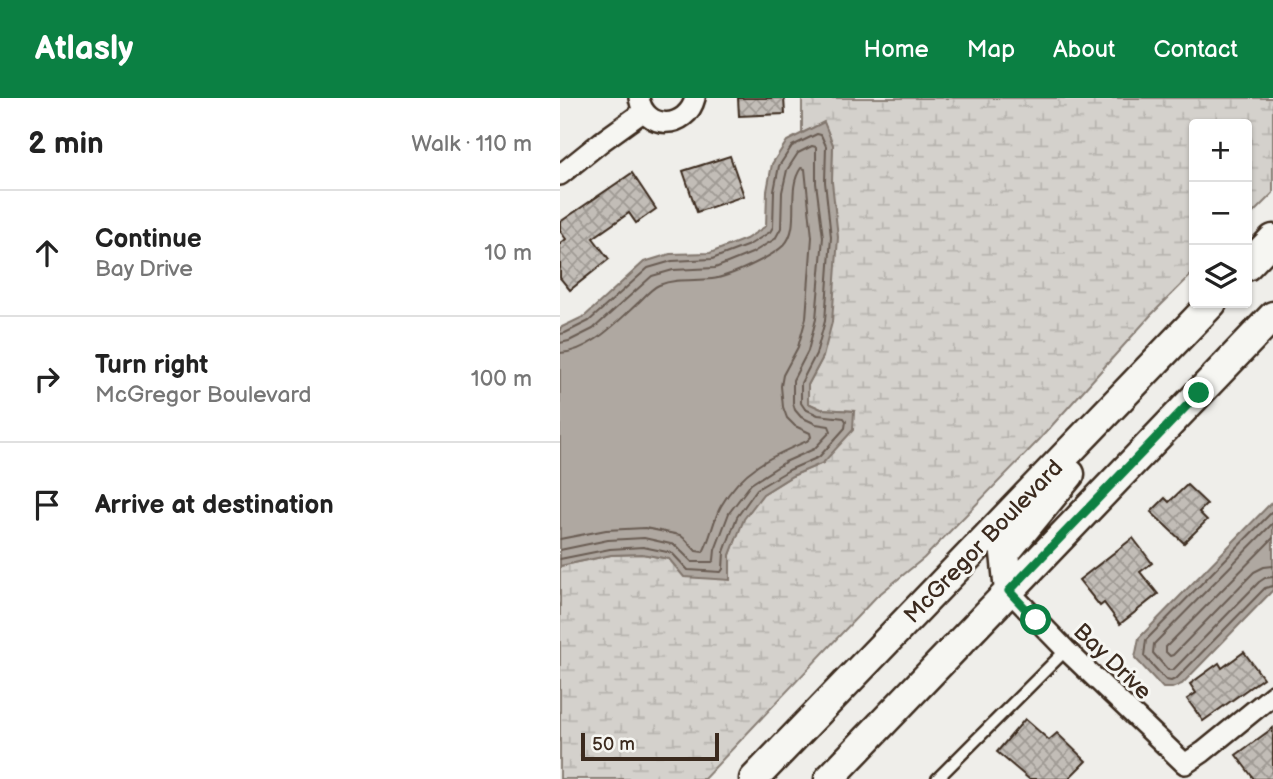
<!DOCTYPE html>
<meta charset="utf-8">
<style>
body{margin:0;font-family:"Balsamiq Sans",sans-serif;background:#f6f6f6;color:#222}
.controls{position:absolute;right:21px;top:21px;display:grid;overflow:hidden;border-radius:7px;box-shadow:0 2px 5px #0004}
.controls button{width:63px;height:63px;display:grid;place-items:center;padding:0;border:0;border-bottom:2px solid #e0e0e0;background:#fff;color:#222;font:35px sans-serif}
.scale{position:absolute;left:21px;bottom:18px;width:138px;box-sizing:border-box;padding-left:7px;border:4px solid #3b2a1e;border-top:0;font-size:19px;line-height:24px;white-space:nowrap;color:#3b2a1e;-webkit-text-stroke:5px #f6f6f2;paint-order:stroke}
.stop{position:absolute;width:21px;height:21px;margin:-16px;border:5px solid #0b8043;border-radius:50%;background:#fff}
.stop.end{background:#0b8043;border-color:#fff;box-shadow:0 2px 7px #0008}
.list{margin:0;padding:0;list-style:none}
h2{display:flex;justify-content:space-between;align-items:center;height:91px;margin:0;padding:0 28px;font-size:30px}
h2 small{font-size:23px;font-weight:400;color:#767676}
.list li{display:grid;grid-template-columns:46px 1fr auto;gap:21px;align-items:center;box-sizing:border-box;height:126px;padding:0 28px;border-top:2px solid #e0e0e0}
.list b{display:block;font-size:26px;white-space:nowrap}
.list p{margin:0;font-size:23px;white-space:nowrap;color:#767676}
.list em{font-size:23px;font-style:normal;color:#767676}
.icon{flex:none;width:38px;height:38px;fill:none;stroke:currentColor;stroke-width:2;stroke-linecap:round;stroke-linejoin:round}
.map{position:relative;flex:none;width:713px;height:681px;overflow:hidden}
header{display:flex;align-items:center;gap:42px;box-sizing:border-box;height:98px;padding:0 35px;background:#0b8043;color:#fff}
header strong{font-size:33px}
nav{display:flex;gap:38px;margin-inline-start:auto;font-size:24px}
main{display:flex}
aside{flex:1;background:#fff}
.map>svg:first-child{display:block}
</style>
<header>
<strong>Atlasly</strong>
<nav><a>Home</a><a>Map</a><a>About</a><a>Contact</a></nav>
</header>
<main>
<aside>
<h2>2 min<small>Walk · 110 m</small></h2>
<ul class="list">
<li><svg class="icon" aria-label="ahead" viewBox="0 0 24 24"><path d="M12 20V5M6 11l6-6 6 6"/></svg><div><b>Continue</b><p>Bay Drive</p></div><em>10 m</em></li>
<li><svg class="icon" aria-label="right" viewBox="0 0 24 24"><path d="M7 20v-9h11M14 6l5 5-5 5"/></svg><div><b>Turn right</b><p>McGregor Boulevard</p></div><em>100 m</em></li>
<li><svg class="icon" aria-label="arrive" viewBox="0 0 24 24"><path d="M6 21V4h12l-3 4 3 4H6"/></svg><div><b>Arrive at destination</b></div></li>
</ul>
</aside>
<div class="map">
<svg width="713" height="681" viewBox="0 0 713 681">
<defs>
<pattern id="wetland-marsh" width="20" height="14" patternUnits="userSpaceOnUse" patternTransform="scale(1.75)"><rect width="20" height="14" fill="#d4d1cc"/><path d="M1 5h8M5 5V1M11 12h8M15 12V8" fill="none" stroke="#b7b4af"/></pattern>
<pattern id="building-cross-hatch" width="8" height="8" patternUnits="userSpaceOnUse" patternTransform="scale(1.75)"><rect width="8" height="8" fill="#c2bdb7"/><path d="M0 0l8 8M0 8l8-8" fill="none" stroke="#9f9a94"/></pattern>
</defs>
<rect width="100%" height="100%" fill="#efeeea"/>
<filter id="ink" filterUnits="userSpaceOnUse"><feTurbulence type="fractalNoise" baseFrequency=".0143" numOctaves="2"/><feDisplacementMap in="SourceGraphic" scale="14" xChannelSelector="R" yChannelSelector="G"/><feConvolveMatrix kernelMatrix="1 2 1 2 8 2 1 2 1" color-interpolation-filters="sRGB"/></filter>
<g filter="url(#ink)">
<path fill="url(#wetland-marsh)" stroke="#887e75" stroke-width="2" d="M242 0H713V95L687 121V26H634V174L591 217 479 342 364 460 316 499 144 681H0V468L51 457 82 456 109 461 170 457 183 421 203 396 232 378 263 365 294 313 261 311 248 305V287L263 259 273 47 264 25 242 35Z"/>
<path fill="#afa8a1" stroke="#81766d" stroke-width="2" d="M264 24 273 47 272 84 278 139 272 224 263 259 248 287V305L261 311 294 313 293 332 263 365 232 378 203 396 184 421 170 457V482L124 479 109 461 82 456 51 457 0 468V230L25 218 84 164 110 156 150 155 186 141 206 128 207 93 212 66 227 43Z
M713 403V492L622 586 612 590H603L575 560 579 540Z"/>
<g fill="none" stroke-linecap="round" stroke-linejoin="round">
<path stroke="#695c52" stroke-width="2" d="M0 236 5 235 29 223 88 170 112 163 152 161 189 147 210 134 213 129 214 93 219 68 232 48 257 36 261 37 266 48 265 84 271 139 265 223 256 256 241 285V305L245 311 258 317 284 320 286 323 285 330 259 359 229 372 197 391 177 419 164 454 163 471 161 474 128 472 112 455 83 449 50 451 0 461
M0 245 9 243 33 231 92 178 113 172 155 170 192 155 215 141 221 130 222 94 227 72 238 55 252 48 256 49V85L263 139 256 221 248 253 233 282V305L235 312 241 319 256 326 269 328 271 333 254 351 225 364 191 386 169 415 155 452 154 462 152 464H132L115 447 84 440 48 442 0 452
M0 255C30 254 58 223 79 204 85 198 92 190 99 187 116 180 135 183 152 181 169 179 212 159 224 147 242 128 225 92 241 70L245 71 252 139 246 220 238 249 223 277 221 288 223 309 227 320 235 328 250 335 251 339 247 343C210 359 182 371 161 408 153 422 151 440 143 454L136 453 126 442 120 437 85 430 46 432 0 441
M713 413 586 542 584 558 606 582 611 583 617 580 705 490 713 488
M713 425 594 546 593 555 608 572H613L699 484 705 480 713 479
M713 440 606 549V554L610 558 613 557 694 474 704 469 713 468"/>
</g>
<path fill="url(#building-cross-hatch)" stroke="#3b2a1e" stroke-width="2" d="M178 0H224L225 16 179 18Z
M170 58 184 98 137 114 123 73Z
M72 75 96 111 76 125 69 115 33 140 49 161 10 192 0 180V146L6 141 0 133V124Z
M627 387 647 406 639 414 647 422 624 445 591 414 605 400 609 404Z
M573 440 592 465 580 474 598 496 560 526 544 505 540 508 519 482Z
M684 554 703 580 643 623 627 601 636 595 630 586 659 565 662 570Z
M465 621 489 642 497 635 526 663 508 681H469L437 654Z
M713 630V681H694L676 657Z"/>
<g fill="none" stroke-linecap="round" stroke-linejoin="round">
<g stroke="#3b2a1e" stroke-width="15">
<path id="service" d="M377 681 506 552"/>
</g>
<g stroke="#3b2a1e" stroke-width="24">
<path id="minor" d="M79 0C85 33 127 32 135 0
M0 77 41 44 84 13
M449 493 506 552 625 666 643 654 713 597"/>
</g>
<g stroke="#3b2a1e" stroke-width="33">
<path id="secondary" d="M687 168 713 141
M449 493 445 455 510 376
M194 681 652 205
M269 681 713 218"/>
</g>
<use href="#service" stroke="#f6f6f2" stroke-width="10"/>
<use href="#minor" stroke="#f6f6f2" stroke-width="19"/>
<use href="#secondary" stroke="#f6f6f2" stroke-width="28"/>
</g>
</g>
<g fill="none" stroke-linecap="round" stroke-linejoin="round" filter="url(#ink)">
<path stroke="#0b8043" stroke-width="9" d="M476 522 449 493 639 295"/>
</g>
<g text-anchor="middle" stroke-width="6" stroke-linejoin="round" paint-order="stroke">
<g font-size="23" fill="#3b2a1e" stroke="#f6f6f2">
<text transform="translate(423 443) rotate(-46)" y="8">McGregor Boulevard</text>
<text transform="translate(553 563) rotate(44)" y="8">Bay Drive</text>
</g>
</g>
</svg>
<div class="controls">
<button>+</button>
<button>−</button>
<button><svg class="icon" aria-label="layers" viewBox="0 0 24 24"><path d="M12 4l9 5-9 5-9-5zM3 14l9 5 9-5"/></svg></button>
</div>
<div class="scale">50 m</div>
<div class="stop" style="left:476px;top:522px"></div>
<div class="stop end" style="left:639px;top:295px"></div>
</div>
</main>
